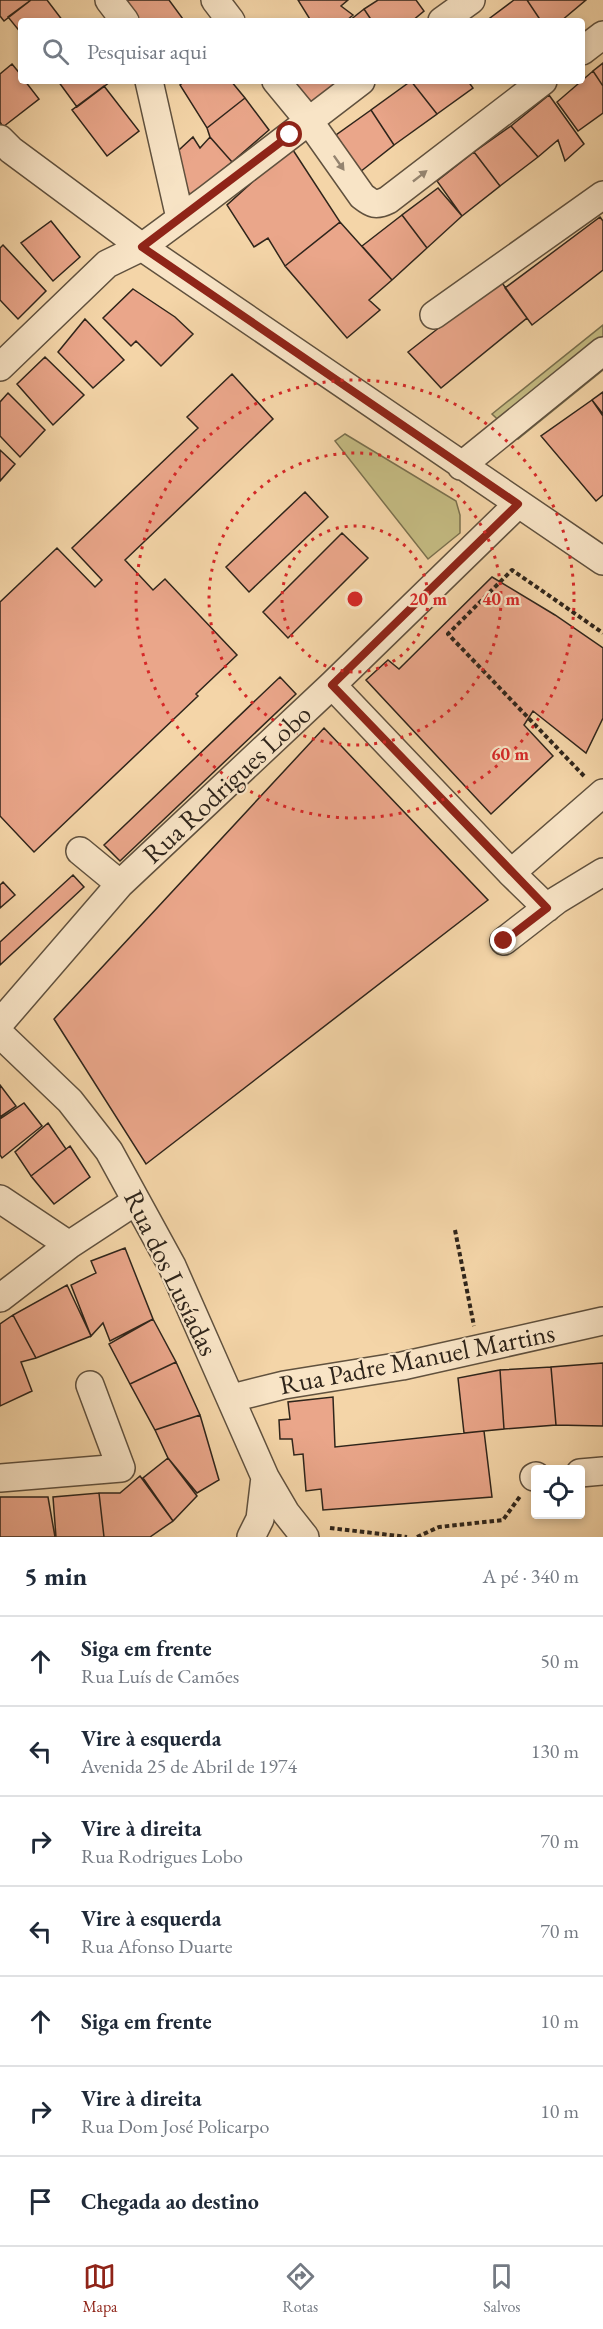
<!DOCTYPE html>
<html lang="pt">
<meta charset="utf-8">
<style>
body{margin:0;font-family:"EB Garamond",serif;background:#f6f6f7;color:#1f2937}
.controls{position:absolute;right:18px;bottom:18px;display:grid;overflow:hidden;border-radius:6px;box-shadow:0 3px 9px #0003}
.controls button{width:54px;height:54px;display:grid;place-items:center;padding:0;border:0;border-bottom:2px solid #e0e1e3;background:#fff;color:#1f2937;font:30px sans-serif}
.stop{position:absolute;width:18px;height:18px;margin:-14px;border:4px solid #8f2418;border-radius:50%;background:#fff}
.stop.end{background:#8f2418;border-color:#fff;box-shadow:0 2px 6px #0008}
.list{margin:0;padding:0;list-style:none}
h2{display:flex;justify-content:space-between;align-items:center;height:78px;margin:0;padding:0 24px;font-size:26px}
h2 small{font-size:20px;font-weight:400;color:#747a83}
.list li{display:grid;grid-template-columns:39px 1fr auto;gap:18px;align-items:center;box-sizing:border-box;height:90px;padding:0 24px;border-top:2px solid #e0e1e3}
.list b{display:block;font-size:22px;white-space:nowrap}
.list p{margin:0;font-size:20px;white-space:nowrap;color:#747a83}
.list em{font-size:20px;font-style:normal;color:#747a83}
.icon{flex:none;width:33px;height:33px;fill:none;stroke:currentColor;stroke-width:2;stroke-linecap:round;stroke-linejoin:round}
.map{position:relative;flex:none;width:603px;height:1537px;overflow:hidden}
.search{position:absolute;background:#fff;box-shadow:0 3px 9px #0003;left:18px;right:18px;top:18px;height:66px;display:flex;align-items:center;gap:15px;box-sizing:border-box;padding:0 21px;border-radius:6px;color:#747a83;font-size:22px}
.sheet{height:708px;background:#fff}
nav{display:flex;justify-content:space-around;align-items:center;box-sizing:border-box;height:84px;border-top:2px solid #e0e1e3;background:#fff;font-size:16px;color:#747a83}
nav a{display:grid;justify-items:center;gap:3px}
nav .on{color:#8f2418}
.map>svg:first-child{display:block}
</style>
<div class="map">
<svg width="603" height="1537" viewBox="0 0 603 1537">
<rect width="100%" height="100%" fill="#f4d5a8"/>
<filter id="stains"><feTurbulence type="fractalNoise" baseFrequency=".00333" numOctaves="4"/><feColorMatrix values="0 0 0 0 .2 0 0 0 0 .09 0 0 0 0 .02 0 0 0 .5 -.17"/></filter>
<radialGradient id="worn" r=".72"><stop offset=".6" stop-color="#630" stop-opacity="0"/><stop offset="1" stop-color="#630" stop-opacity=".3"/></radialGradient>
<path fill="#c4bb82" stroke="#7a704e" stroke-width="1.5" d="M603 325V370L518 439 492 414Z
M345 434 456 501 460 515V533L428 559 335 441Z"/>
<path fill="#eaa68a" stroke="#2f251b" stroke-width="1.5" d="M0 0H31L4 21 0 16Z
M31 0H47L63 21H21V33L8 17Z
M125 0H169L183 19 180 21H131Z
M298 0H348L341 6 353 15 346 21H311Z
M378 0H416L424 11 412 21H372L364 9Z
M514 0H527L541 21H486Z
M527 0H586L561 21H541Z
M364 9 372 21H349Z
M603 63V86L593 71Z
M12 64 21 75V81H25L39 99 3 127 0 122V74Z
M593 71 603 86V113L578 131 557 102Z
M58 81H109L110 82 77 107Z
M185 81H231L245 98 207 128 180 85Z
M292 81H339L309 104Z
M411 81 437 114 394 145 371 110Z
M411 81H468L473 88 437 114Z
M104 86 139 131 107 156 72 110Z
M549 95 584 144 565 161 558 140 538 157 511 126Z
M245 98 269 130 232 162 210 137 207 128Z
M371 110 394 145 360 172 336 135Z
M511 126 538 157 500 186 474 152Z
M193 137 200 148 210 137 232 162 191 196 166 162Z
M291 147 340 222 285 266 268 238 254 247 227 205Z
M474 152 500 186 462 216 437 181Z
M438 188 462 216 427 248 402 215Z
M402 215 427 248 392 280 362 246Z
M600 217 603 221V270L532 325 505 288Z
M51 221 80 257 53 281 21 243Z
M340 222 392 280 369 300 380 310 347 338 285 266Z
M3 245 46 291 18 319 0 300V248Z
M500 280 527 318 441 388 408 352Z
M133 289 175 317 193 334 161 366 136 341 131 346 103 318Z
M85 319 124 360 93 388 58 352Z
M45 357 84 395 53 425 17 384Z
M232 374 273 419 125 560 153 590 165 579 237 655 196 694 198 696 34 852 0 816V602L57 548 95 587 102 580 72 548 198 428 187 417Z
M603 392V414L592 400Z
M8 393 45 430 20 457 0 436V402Z
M592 400 603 416V495L596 501 541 436Z
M0 450 15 464 0 481Z
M305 492 328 517 249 592 226 567Z
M342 533 368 558 288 638 263 612Z
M492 577 555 615 603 648V718L586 753 533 711 524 725 553 756 491 814 366 680 388 660 399 669Z
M280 677 296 694 120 861 104 845Z
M324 728 488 900 146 1164 54 1019Z
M73 875 84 887 0 965V942Z
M3 882 15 895 0 908V885Z
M0 1085 16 1106 0 1117Z
M24 1103 42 1126 2 1158 0 1155V1119Z
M48 1123 66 1149 31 1176 15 1152Z
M70 1146 90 1177 54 1204 31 1176Z
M125 1248 153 1319 110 1341 103 1323 91 1336 71 1285 96 1273 91 1261Z
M67 1285 91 1336 36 1358 13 1315Z
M13 1315 36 1358 21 1362 32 1391 0 1406V1324Z
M153 1319 176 1362 130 1384 109 1344Z
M176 1362 200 1415 155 1430 130 1384Z
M603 1363V1426L556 1425 551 1367Z
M551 1367 556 1425 504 1429 500 1370Z
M500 1370 504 1429 464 1433 458 1378Z
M333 1397 335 1447 484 1431 492 1497 323 1510 321 1489 306 1491 303 1454 294 1455 292 1439H280L279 1420 290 1419 288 1402Z
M200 1415 219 1480 197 1493 168 1458 155 1430Z
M168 1458 197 1496 173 1521 143 1478Z
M140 1476 173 1521 150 1537H104L99 1493H120Z
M99 1493 104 1537H56L53 1497Z
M0 1497H48L55 1537H0Z"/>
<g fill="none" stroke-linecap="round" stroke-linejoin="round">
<g stroke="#60513e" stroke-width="30">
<path id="minor" d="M109 0 125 21
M215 0 231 21
M442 21 471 0
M582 51 603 35
M149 81 180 218
M276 81 309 121 362 196C372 204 376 206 388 200L543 81
M0 139 11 150 142 247 603 561
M434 315 603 195
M0 367 107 264 142 247 207 199 361 81
M461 466 603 351
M332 685 511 873 603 793
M80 851 120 884
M511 873 547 908
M504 941 557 900 603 872
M0 1023 120 884 332 685 518 504
M0 1034 70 1101 109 1151 172 1266 265 1477 286 1513 305 1537
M0 1199 69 1245
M0 1298 69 1245 136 1201
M232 1398 284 1385 402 1366 603 1321
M580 1473 603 1471
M534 1477 536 1476
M0 1478 121 1468 90 1385
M251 1537 260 1519 265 1477"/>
</g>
<path stroke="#2f251b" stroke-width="4" stroke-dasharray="4.5 3" stroke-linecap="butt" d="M584 776 448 634 512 570 603 633
M455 1230 474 1326
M330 1528 407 1537
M417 1537 439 1527 503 1520 521 1495"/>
<use href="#minor" stroke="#f8e4c6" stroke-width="27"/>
</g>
<defs><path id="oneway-solid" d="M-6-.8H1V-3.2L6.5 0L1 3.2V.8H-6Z" transform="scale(1.5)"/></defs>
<g fill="#948470">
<use href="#oneway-solid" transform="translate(339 163) rotate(55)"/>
<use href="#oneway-solid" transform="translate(420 176) rotate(-38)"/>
</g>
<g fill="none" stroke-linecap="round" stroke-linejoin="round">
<path stroke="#8f2418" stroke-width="8" d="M290 135 142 247 518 504 332 685 547 908 504 941"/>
</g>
<g fill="none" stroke="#d62828" stroke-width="3" stroke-dasharray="3 6">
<circle cx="355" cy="599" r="73"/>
<circle cx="355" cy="599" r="146"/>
<circle cx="355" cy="599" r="219"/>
</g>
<g text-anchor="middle" stroke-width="4.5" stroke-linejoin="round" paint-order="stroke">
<g font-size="27" fill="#2f251b" stroke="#f8e4c6">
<text transform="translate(227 784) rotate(-43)" y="9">Rua Rodrigues Lobo</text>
<text transform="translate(171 1273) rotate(64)" y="9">Rua dos Lusíadas</text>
<text transform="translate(417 1359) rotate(-11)" y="9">Rua Padre Manuel Martins</text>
</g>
</g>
<circle cx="355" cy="599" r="9" fill="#d62828" stroke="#f8e4c6" stroke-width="3"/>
<g font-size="18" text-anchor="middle" font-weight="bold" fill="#d62828" stroke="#f8e4c6" stroke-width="4.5" stroke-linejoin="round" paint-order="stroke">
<text x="428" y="605">20 m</text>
<text x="501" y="605">40 m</text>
<text x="510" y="760">60 m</text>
</g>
<rect width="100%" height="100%" filter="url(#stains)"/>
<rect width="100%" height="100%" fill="url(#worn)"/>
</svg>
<div class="controls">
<button><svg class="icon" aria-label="locate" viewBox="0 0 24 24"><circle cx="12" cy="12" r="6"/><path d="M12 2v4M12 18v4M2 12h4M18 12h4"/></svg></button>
</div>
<div class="stop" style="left:290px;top:135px"></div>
<div class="stop end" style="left:504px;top:941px"></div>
<div class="search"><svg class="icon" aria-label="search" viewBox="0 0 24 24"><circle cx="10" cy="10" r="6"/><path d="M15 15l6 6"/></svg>Pesquisar aqui</div>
</div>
<section class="sheet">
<h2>5 min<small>A pé · 340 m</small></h2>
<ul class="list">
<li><svg class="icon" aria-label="ahead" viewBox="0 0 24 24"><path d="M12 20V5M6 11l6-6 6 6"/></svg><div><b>Siga em frente</b><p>Rua Luís de Camões</p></div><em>50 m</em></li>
<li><svg class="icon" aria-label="left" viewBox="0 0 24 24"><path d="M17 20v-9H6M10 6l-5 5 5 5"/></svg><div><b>Vire à esquerda</b><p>Avenida 25 de Abril de 1974</p></div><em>130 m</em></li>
<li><svg class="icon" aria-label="right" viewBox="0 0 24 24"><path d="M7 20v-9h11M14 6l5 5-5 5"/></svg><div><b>Vire à direita</b><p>Rua Rodrigues Lobo</p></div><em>70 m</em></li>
<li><svg class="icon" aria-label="left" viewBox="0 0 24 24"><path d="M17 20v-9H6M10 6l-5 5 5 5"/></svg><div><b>Vire à esquerda</b><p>Rua Afonso Duarte</p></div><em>70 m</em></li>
<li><svg class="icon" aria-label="ahead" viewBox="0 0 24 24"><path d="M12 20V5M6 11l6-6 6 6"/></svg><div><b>Siga em frente</b></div><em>10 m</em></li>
<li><svg class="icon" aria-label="right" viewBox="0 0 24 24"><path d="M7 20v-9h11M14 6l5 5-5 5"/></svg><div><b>Vire à direita</b><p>Rua Dom José Policarpo</p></div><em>10 m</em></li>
<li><svg class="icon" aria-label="arrive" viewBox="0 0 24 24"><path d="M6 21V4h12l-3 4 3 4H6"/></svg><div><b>Chegada ao destino</b></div></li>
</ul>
</section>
<nav>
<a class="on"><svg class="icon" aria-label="map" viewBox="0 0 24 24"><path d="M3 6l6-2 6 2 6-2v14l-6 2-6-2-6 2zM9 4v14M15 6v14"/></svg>Mapa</a>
<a><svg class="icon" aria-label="directions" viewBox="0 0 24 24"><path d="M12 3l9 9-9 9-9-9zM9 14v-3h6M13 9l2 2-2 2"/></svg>Rotas</a>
<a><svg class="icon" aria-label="saved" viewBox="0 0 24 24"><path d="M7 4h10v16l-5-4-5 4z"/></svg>Salvos</a>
</nav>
